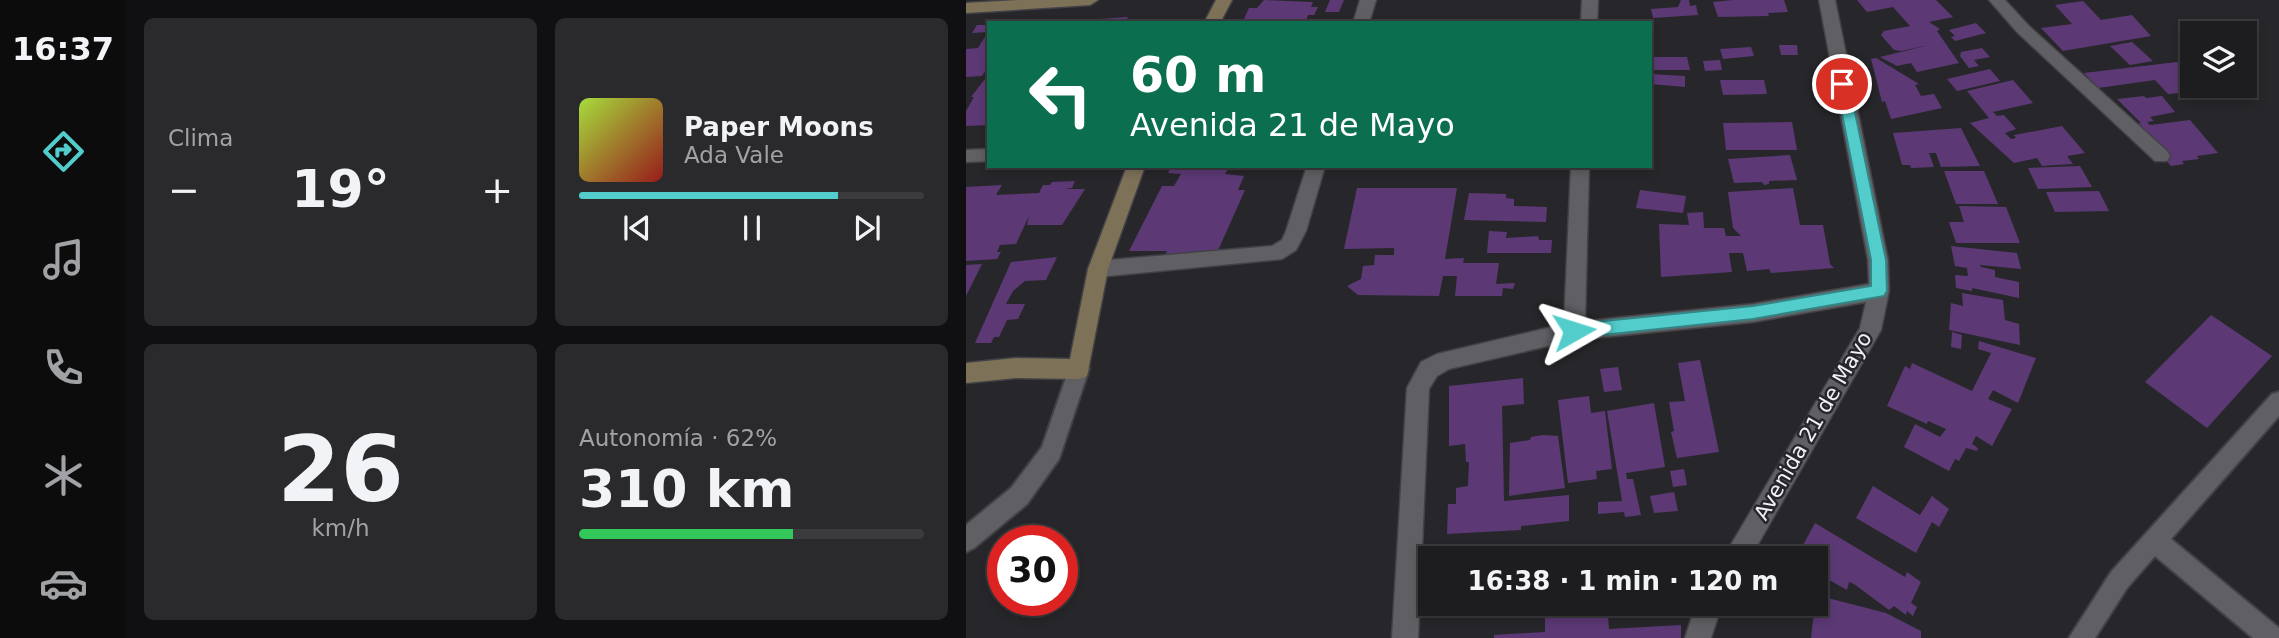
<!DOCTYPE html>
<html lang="es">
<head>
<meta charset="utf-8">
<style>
  :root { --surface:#1d1d20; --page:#2a2a2d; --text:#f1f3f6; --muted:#a0a2a5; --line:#3b3b3e; --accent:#52cdcc }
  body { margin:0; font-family:"DejaVu Sans",sans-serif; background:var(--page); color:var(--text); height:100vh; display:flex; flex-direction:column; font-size:26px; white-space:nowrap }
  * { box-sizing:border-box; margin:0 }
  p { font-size:23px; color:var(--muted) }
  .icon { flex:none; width:38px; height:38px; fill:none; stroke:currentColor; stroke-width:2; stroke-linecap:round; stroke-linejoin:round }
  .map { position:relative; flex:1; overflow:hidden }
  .drawer { display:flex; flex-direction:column; gap:18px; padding:18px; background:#101012; width:840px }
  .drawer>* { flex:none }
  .top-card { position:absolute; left:21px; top:21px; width:665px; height:147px; border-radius:0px; box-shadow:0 4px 10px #0003,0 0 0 2px var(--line); background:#0b6e4f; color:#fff; overflow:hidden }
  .controls { position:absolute; left:1214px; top:21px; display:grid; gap:14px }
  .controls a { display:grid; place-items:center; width:77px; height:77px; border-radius:0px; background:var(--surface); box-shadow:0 4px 10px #0003,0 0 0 2px var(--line); font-size:35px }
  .speed { position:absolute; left:21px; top:525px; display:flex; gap:14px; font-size:35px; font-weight:700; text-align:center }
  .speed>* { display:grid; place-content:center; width:91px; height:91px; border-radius:50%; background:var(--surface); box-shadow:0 4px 10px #0003,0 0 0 2px var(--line); line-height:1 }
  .speed .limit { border:10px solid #d22; background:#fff; color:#111 }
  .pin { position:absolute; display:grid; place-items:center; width:60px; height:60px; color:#fff; margin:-30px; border:4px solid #fff; border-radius:50%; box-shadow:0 2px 7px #0007 }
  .me { position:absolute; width:77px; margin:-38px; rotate:84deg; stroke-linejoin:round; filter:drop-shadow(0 0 5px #0008) }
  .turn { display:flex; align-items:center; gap:24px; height:147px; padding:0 28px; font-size:32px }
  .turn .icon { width:91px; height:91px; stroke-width:2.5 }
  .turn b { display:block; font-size:49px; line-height:60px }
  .big { font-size:52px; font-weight:600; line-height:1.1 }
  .drawer .tile { flex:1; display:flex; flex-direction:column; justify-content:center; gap:10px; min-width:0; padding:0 24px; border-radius:10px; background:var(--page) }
  .drawer .dial { align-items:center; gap:0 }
  .dial b { font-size:91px; line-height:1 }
  .song { display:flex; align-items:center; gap:21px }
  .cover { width:84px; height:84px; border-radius:10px; background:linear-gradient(135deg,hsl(80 70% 55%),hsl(0 70% 35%)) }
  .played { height:7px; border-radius:4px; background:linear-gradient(90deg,var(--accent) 75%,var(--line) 75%) }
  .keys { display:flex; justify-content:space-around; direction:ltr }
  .heat { display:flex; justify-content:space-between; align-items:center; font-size:38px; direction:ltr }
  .charge { height:10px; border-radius:5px; background:linear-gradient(90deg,#34c759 62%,var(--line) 0) }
  .drawer .tiles { flex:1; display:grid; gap:18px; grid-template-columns:repeat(2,1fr) }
  .trip { position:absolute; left:452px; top:546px; width:410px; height:70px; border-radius:0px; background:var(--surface); box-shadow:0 4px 10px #0003,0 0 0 2px var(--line); font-weight:600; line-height:70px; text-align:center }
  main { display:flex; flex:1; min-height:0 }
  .menu { display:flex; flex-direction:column; width:126px; justify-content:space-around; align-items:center; background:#0c0c0d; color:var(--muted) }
  .menu .icon { width:49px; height:49px }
  .menu .selected { color:var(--accent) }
  .menu b { font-size:32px; color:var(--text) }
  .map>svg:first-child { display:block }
</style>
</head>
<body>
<main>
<nav class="menu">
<b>16:37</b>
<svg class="icon selected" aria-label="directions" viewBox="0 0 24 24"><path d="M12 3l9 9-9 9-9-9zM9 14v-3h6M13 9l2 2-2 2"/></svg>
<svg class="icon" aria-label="music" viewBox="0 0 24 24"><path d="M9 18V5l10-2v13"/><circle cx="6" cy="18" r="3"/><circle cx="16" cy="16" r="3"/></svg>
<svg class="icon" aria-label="phone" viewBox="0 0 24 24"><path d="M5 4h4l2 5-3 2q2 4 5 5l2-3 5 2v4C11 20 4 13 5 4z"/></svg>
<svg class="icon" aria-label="climate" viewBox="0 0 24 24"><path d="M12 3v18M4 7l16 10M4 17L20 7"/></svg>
<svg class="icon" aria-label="car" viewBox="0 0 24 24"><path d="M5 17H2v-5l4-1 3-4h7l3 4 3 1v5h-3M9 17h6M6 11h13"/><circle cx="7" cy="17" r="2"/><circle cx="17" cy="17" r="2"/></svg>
</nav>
<section class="drawer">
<div class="tiles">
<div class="tile"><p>Clima</p>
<div class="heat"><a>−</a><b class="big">19°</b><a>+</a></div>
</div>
<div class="tile">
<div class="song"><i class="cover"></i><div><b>Paper Moons</b><p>Ada Vale</p></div></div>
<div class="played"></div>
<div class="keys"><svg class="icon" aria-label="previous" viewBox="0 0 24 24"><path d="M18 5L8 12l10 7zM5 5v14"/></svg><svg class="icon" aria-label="pause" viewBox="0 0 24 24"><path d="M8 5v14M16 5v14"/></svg><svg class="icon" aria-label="next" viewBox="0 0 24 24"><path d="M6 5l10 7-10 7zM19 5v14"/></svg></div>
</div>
<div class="tile dial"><b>26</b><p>km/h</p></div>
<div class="tile"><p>Autonomía · 62%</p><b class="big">310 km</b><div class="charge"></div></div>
</div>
</section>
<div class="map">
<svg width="1313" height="638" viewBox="0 0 1313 638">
  <rect width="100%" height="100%" fill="#27272b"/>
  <g fill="#5c3975">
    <path d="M298 0 347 2 345 7H352L348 15H342L339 23H276L283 8H291Z"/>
    <path d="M364 0H378L373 12H359Z"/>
    <path d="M715 0H723L724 6 730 5 732 15 687 18 685 9 712 7Z"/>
    <path d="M767 0H818L822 12 802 13 803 16 752 17 747 2Z"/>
    <path d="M891 0H970L987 17 963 22 974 29 971 31 993 63 951 72 945 63 931 66 914 57 963 45 935 51 928 50 915 35 918 31 944 26 927 7 901 12Z"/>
    <path d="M1117 1 1135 20 1166 15 1185 36 1097 51 1075 28 1106 24 1089 5Z"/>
    <path d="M162 17 159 23H131L133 19Z"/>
    <path d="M1010 23 1020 33 989 41 985 37 989 36 983 30Z"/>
    <path d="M11 25H23V65L16 76 0 77V49L12 48 22 32 6 33Z"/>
    <path d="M1166 42 1187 61 1164 65 1144 46Z"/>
    <path d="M813 45H831L832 55H815Z"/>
    <path d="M785 47 788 56 757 59 754 49Z"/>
    <path d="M1016 48 1024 57 1008 60 1013 66 1003 68 994 56 995 52Z"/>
    <path d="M686 57H721L724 70H687Z"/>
    <path d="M910 58 953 84 949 85 955 96 968 94 976 108 925 119 919 101 916 102 905 59Z"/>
    <path d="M754 60 756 70 739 71 737 61Z"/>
    <path d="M1211 62 1227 81V86H1222L1226 92 1202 94 1189 80 1132 88 1118 73Z"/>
    <path d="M1024 69 1034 81 991 91 981 79Z"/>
    <path d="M684 74 719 76V87L684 84Z"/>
    <path d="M19 79H23V125L0 126V111L8 97H5Z"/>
    <path d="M754 80H798L801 94 757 95Z"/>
    <path d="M1047 80 1067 103 1027 112 1031 116 1038 115 1050 129 1039 133 1045 139 1050 138 1048 135 1096 126 1119 153 1101 156 1107 164 1076 166 1071 158 1048 163 1004 123 1023 118 1001 91Z"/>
    <path d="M1178 96 1180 98 1196 96 1209 112 1184 117 1188 121 1181 122 1184 125 1224 120 1252 153 1231 156 1233 159 1216 161 1218 164 1205 166 1168 124 1175 123 1151 99Z"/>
    <path d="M826 122 831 150H760L757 123Z"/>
    <path d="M995 128 1014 166 975 167 970 153H963L968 167 945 168 944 165H936L927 133Z"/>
    <path d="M824 155 831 180 803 181V184L798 185 796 182 768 183 762 159Z"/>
    <path d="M205 166H264L259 174 278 176 272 190H279L250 255 199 256 201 251H163L196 186H208L215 174 202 173Z"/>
    <path d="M1114 166 1126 187 1072 189 1062 168Z"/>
    <path d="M978 171H1018L1032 204H990Z"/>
    <path d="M109 181 106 188 99 189H119L96 225H61L63 216 50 244 34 245 31 252H35L31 259 0 261V187L36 185 30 195 73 193 77 185H84L86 182Z"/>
    <path d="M391 188H491L479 259 498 258 497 263H533L530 284 549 283 547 289 537 288 536 296H489L491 276H477L473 296 392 295 381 286 395 279 397 266 408 265 409 255H428V248L378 249Z"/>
    <path d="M827 188 834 225H857L864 264 868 268 805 273 803 269 781 271 777 253H763L766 272 695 277 693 224 723 225 721 213 737 212 738 228H758L760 236H775L767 228 762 192Z"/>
    <path d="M674 190 720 196 717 213 670 208Z"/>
    <path d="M1133 191 1143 211 1089 212 1080 192Z"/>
    <path d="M503 193 540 194V198L548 199V206L581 207 580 222 498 220Z"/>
    <path d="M993 206 1040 207 1054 243H990L983 222H998Z"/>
    <path d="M523 231 541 232 540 238 572 236 573 240H586L585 253H521Z"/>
    <path d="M985 246 1051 253 1055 269 1014 265 1015 267 1029 270V277L1053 282V298L1006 288V291L990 288 989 275 1002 276 1001 268 989 266Z"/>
    <path d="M91 257 80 280 59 281 47 291 40 304H59L52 319 41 320 33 337H28L25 343H9L45 262Z"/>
    <path d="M16 264 0 296V265Z"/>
    <path d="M996 293 1037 300 1039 320 1053 324 1054 345 983 330 985 303 997 306Z"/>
    <path d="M1245 315 1306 356 1241 428 1179 382Z"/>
    <path d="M986 332 996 335 995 349 985 347Z"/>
    <path d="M1013 341 1070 358 1052 403 1027 390 1022 399 1046 409 1026 446 1010 436 1006 444 1012 448 1011 451 1000 448 993 461 989 459 983 471 938 447 949 424 974 437 980 429 962 421 961 424 921 406 939 366 944 369 946 363 1006 391 1025 353 1012 349Z"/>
    <path d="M734 360 753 452 711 458 705 432 708 431 703 402 719 401 712 363Z"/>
    <path d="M652 367 656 390 638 392 634 369Z"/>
    <path d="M557 378 558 404 536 406 538 501 603 495V521L555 526V530L481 534 482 504H490V488L502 486 503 462H500L499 444 483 446V386Z"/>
    <path d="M623 396 625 413 639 411 646 469 630 471 631 479 602 483 592 400Z"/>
    <path d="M688 403 699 467 660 473 661 479H667L675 515 659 517 658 512 632 514V502L656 501 641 411Z"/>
    <path d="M577 435 592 436 599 488 543 496 544 443 564 440 565 437Z"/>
    <path d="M718 469 721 485 707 487 704 471Z"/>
    <path d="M907 486 954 515 966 496 983 509 973 527 966 522 950 553 890 518Z"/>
    <path d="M708 492 712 511 688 513 684 496Z"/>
    <path d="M849 523 939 577 941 572 955 582 945 603 951 607 947 616 941 611 940 615 928 606 923 610 888 584 883 582 881 590 849 572V558H830Z"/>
    <path d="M850 595 920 613 955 631V638H845Z"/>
    <path d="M579 604H641L643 629 715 625V638H528V635L579 632Z"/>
  </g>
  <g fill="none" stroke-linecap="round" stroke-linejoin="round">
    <g stroke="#424246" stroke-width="4">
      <g id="lane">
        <path d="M113 360 120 363 123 369 93 459 61 504 8 548 0 552V525L45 488 76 447 103 369 106 363Z"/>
        <path d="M1313 392V416L1205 539 1313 628V638H1287L1189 556 1161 588 1129 638H1103L1145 572 1306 394Z"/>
      </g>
    </g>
    <g stroke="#424246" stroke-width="3">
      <g id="street">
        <path d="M394 0H410L403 23H387Z"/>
        <path d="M616 0H632L631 23H615Z"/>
        <path d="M853 0H869L922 260 923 291 915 330 784 558H757L894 328 900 302 787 322 608 340 483 369 471 376 463 389 452 638H426L441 388 455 362 471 354 598 324 605 166H623L619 321 787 304 903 284 902 260Z"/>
        <path d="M1023 0H1039L1063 26 1201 151 1204 156 1201 161H1189L1051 32Z"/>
        <path d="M23 149V161L0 162V150Z"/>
        <path d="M341 166H359L340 231 330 250 316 259 132 277 125 275 122 269 125 263 132 261 306 246 316 240 320 231Z"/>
        <path d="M730 604H756L745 638H719Z"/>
      </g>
    </g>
    <g stroke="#424246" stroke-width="3">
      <g id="secondary">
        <path d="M53 0H132L124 5 0 13V3Z"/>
        <path d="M250 0H266L254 23H238Z"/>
        <path d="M161 166H179L142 269 121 376 113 379 50 378 0 383V363L50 358 104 359 122 269Z"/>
      </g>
    </g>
    <use href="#lane" fill="#5f5f64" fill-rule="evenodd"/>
    <use href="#street" fill="#5f5f64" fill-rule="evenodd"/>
    <use href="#secondary" fill="#7d7158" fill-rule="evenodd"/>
  </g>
  <path fill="#52cdcc" stroke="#358585" stroke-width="2" d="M876 79 883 84 920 260 921 291 918 296 787 319 608 338 602 336 600 331 602 326 608 324 787 306 905 286V260L870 84Z"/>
  <g text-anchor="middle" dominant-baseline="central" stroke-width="5" stroke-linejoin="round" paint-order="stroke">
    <g font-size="21" fill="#f2f1f5" stroke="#27272b">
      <text transform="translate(847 426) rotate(-60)">Avenida 21 de Mayo</text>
    </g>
  </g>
</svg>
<div class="controls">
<a><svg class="icon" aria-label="layers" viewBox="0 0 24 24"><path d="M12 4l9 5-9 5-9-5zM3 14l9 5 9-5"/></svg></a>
</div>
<div class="speed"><div class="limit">30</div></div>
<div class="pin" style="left:876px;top:84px;background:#d93025"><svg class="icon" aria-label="arrive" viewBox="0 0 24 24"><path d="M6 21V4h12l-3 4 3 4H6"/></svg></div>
<svg class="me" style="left:608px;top:331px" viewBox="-20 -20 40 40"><path d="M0-17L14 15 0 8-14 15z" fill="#52cdcc" stroke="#fff" stroke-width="4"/></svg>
<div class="trip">16:38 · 1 min · 120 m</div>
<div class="top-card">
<div class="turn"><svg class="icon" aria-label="left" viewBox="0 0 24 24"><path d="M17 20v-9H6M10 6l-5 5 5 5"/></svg><div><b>60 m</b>Avenida 21 de Mayo</div></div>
</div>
</div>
</main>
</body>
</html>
